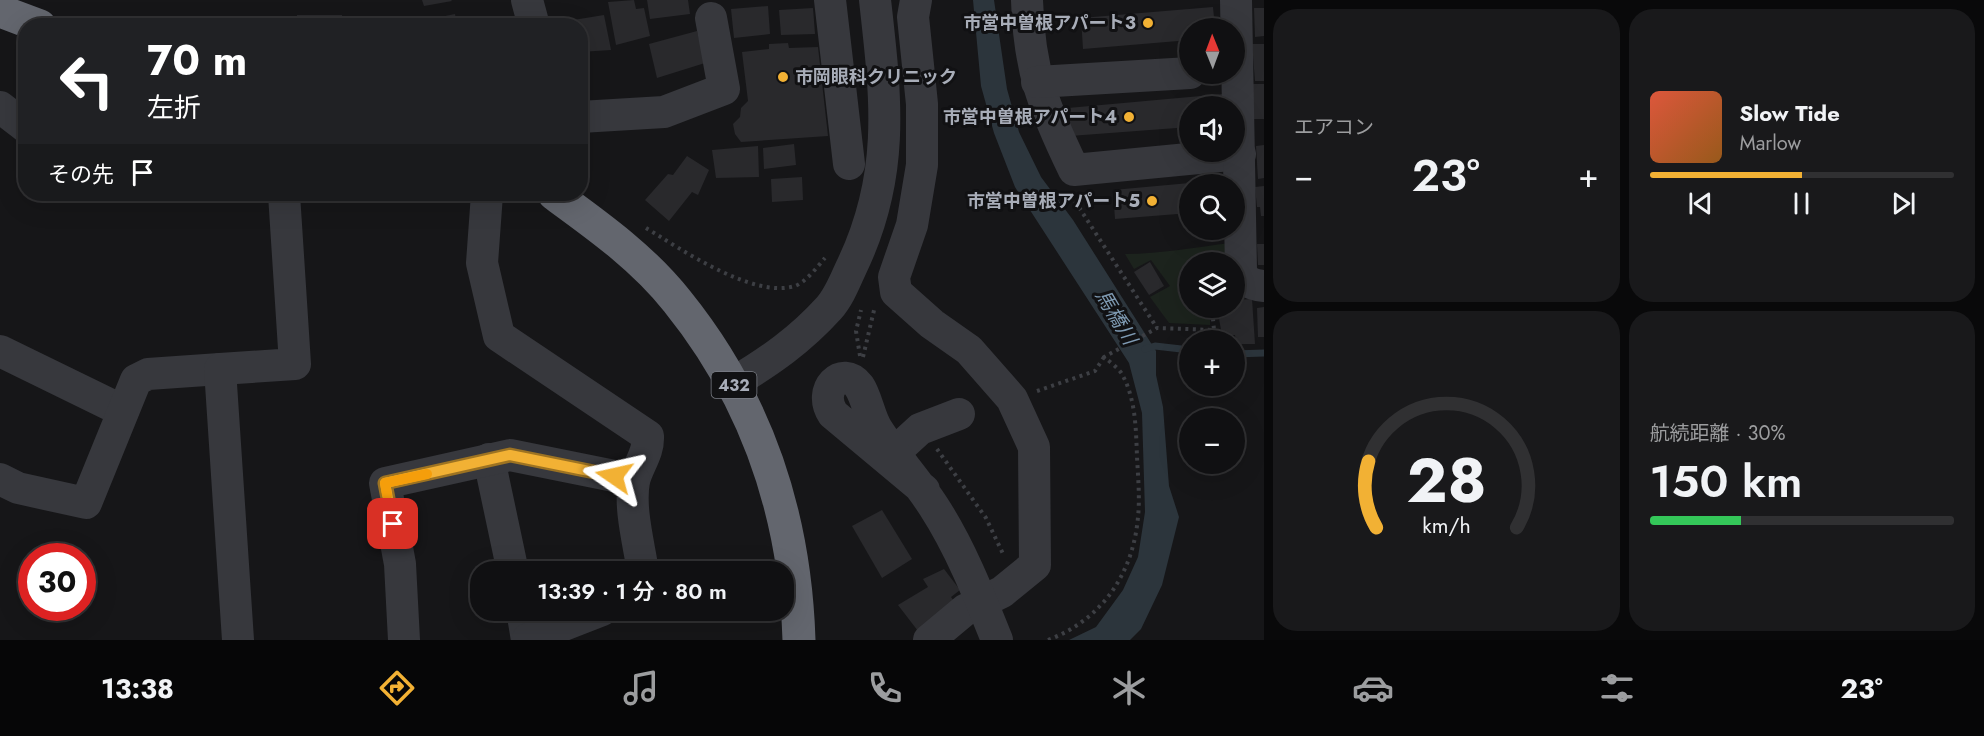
<!DOCTYPE html>
<html lang="ja">
<head>
<meta charset="utf-8">
<style>
  :root { --surface:#101012; --page:#19191b; --text:#f1f3f6; --muted:#9c9d9f; --line:#303032; --accent:#f2b134 }
  body { margin:0; font-family:Jost,"Noto Sans JP",sans-serif; background:var(--page); color:var(--text); height:100vh; display:flex; flex-direction:column; font-size:22px; white-space:nowrap }
  * { box-sizing:border-box; margin:0 }
  p { font-size:20px; color:var(--muted) }
  .icon { flex:none; width:33px; height:33px; fill:none; stroke:currentColor; stroke-width:2; stroke-linecap:round; stroke-linejoin:round }
  .map { position:relative; flex:1; overflow:hidden }
  .panel { display:flex; flex-direction:column; gap:9px; padding:9px; background:#09090a; width:720px }
  .panel>* { flex:none }
  .guide { position:absolute; left:18px; top:18px; width:570px; height:183px; border-radius:24px; box-shadow:0 6px 24px #0002,0 0 0 2px var(--line); background:#202124; color:#fff; overflow:hidden }
  .needle { width:39px; rotate:359deg }
  .controls { position:absolute; left:1179px; top:18px; display:grid; gap:12px }
  .controls a { display:grid; place-items:center; width:66px; height:66px; border-radius:50%; background:var(--surface); box-shadow:0 6px 24px #0002,0 0 0 2px var(--line); font-size:30px }
  .speed { position:absolute; left:18px; top:543px; display:flex; gap:12px; font-size:30px; font-weight:700; text-align:center }
  .speed>* { display:grid; place-content:center; width:78px; height:78px; border-radius:50%; background:var(--surface); box-shadow:0 6px 24px #0002,0 0 0 2px var(--line); line-height:1 }
  .speed .limit { border:9px solid #d22; background:#fff; color:#111 }
  .pin { position:absolute; display:grid; place-items:center; width:51px; height:51px; color:#fff; margin:-26px; border-radius:12px; box-shadow:0 3px 9px #0006 }
  .me { position:absolute; width:66px; margin:-33px; rotate:281deg; stroke-linejoin:round; filter:drop-shadow(0 0 4px #0008) }
  .turn { display:flex; align-items:center; gap:21px; height:126px; padding:0 30px; font-size:27px }
  .turn .icon { width:78px; height:78px; stroke-width:2.5 }
  .turn b { display:block; font-size:42px; line-height:51px }
  .then { display:flex; align-items:center; height:57px; padding:0 30px; background:#0003; gap:12px; font-size:22px }
  .big { font-size:45px; font-weight:600; line-height:1.1 }
  .panel .tile { flex:1; display:flex; flex-direction:column; justify-content:center; gap:9px; min-width:0; padding:0 21px; border-radius:24px; background:var(--page) }
  .panel .dial { align-items:center; gap:0 }
  .dial svg { height:156px; overflow:visible; fill:none; stroke:var(--line); stroke-width:7; stroke-linecap:round; text-anchor:middle }
  .dial text { fill:var(--text); stroke:none }
  .song { display:flex; align-items:center; gap:18px }
  .cover { width:72px; height:72px; border-radius:9px; background:linear-gradient(135deg,hsl(10 70% 55%),hsl(30 70% 35%)) }
  .played { height:6px; border-radius:3px; background:linear-gradient(90deg,var(--accent) 50%,var(--line) 50%) }
  .keys { display:flex; justify-content:space-around; direction:ltr }
  .heat { display:flex; justify-content:space-between; align-items:center; font-size:33px; direction:ltr }
  .charge { height:9px; border-radius:4px; background:linear-gradient(90deg,#34c759 30%,var(--line) 0) }
  .panel .tiles { flex:1; display:grid; gap:9px; grid-template-columns:repeat(2,1fr) }
  .trip { position:absolute; left:470px; top:561px; width:324px; height:60px; border-radius:24px; background:var(--surface); box-shadow:0 6px 24px #0002,0 0 0 2px var(--line); font-weight:600; line-height:60px; text-align:center }
  .tab-bar { display:flex; height:96px; justify-content:space-around; align-items:center; background:#060607; color:var(--muted) }
  .tab-bar .icon { width:42px; height:42px }
  .tab-bar .current { color:var(--accent) }
  .tab-bar b { font-size:27px; color:var(--text) }
  main { display:flex; flex:1; min-height:0 }
  .map>svg:first-child { display:block }
</style>
</head>
<body>
<main>
<div class="map">
<svg width="1264" height="640" viewBox="0 0 1264 640">
  <rect width="100%" height="100%" fill="#161618"/>
  <path fill="#1c231d" d="M1231 243 1232 262H1190V308H1210V325L1169 323 1150 297 1170 286 1151 260 1134 269 1125 254C1161 254 1196 247 1231 243Z"/>
  <path fill="#2c353c" d="M973 0H994L1007 89 1019 132 1041 177 1073 220 1156 351V375L1163 407 1169 486 1179 517 1162 585 1141 629 1130 640H1069L1096 627 1123 590 1138 557 1145 512 1142 413 1129 363 1015 187 994 133 981 86Z"/>
  <g fill="none" stroke-linecap="round" stroke-linejoin="round">
    <g stroke="#2c353c" stroke-width="7">
      <path d="M1145 349 1155 346 1190 350"/>
      <path d="M1234 354 1264 353"/>
    </g>
  </g>
  <g fill="#29292c">
    <path d="M422 0H451L452 1 424 6Z"/>
    <path d="M634 0 636 9 644 8 650 36 616 45 608 2Z"/>
    <path d="M647 0H688L690 14 650 19Z"/>
    <path d="M768 6 770 34 734 38 731 9Z"/>
    <path d="M1213 7 1215 28H1190V40L1083 49 1081 18Z"/>
    <path d="M813 8 815 34 781 35 779 10Z"/>
    <path d="M1254 8H1264V36L1255 37Z"/>
    <path d="M455 14 457 26H417L416 22Z"/>
    <rect x="297" y="15" width="45" height="11"/>
    <path d="M604 15 611 50 580 52V26H561V22Z"/>
    <path d="M399 20 400 26H373V24Z"/>
    <path d="M697 31 705 63 657 78 649 44Z"/>
    <path d="M788 43 789 48 818 47 828 136 741 142 735 134 733 124 740 117 741 108 748 101 742 52 769 49V44Z"/>
    <path d="M1252 44H1264V81H1255Z"/>
    <rect x="1252" y="84" width="12" height="35"/>
    <path d="M1223 94 1224 106H1190V127L1070 136 1068 108Z"/>
    <path d="M794 144 796 165 764 169 763 148Z"/>
    <path d="M1264 145V178L1258 179 1256 146Z"/>
    <path d="M758 146 759 177 716 178 712 150Z"/>
    <path d="M687 156 709 170 698 195 692 192 669 221 645 200 668 174 673 175Z"/>
    <path d="M802 177 803 200 772 202 771 179Z"/>
    <path d="M1190 183V213L1115 219 1113 190Z"/>
    <path d="M1264 186V216H1261L1260 207H1257L1255 187Z"/>
    <path d="M1257 244H1264V265H1258Z"/>
    <path d="M1150 262 1164 286 1149 295 1134 272Z"/>
    <path d="M1252 299 1255 344H1236L1235 335H1222L1217 308H1234V300Z"/>
    <path d="M1264 307V337H1258L1257 308Z"/>
    <path d="M882 510 912 559 882 578 852 526Z"/>
    <path d="M944 569 960 590 951 597 956 604 918 631 898 605 928 587 923 579Z"/>
  </g>
  <g fill="none" stroke-linecap="round" stroke-linejoin="round">
    <g stroke="#3d3f44" stroke-width="4" stroke-dasharray="3 4.5" stroke-linecap="butt">
      <path d="M1071 195 1157 328"/>
      <path d="M646 228C681 249 753 299 795 286 806 282 817 267 825 258"/>
      <path d="M860 356 856 331 861 310"/>
      <path d="M863 357 875 306"/>
      <path d="M1037 391 1095 371 1104 357"/>
      <path d="M937 449 986 518 1004 556"/>
      <path d="M1048 640C1101 620 1133 575 1138 517 1140 498 1138 477 1137 457 1136 431 1136 401 1123 376 1120 369 1110 362 1104 357L1157 328 1214 330 1212 308"/>
    </g>
    <g stroke="#37383d" stroke-width="32">
      <path d="M527 0 534 26"/>
      <path d="M830 0 849 164"/>
      <path d="M916 0 913 17 922 104V165L912 225 894 277 896 292 932 324 969 350 1012 399 1034 447 1035 565 1002 592 965 610 929 640"/>
      <path d="M1027 0C1029 71 1044 108 1074 170L1240 154"/>
      <path d="M1236 0 1241 270C1244 282 1252 285 1264 286"/>
      <path d="M1037 82 1190 73"/>
      <path d="M0 107 26 127"/>
      <path d="M580 117 664 112 724 89 711 18"/>
      <path d="M487 194 482 263 499 336 648 436C649 453 638 465 634 481 629 509 639 544 643 572"/>
      <path d="M0 351 123 411"/>
      <path d="M733 383C770 361 800 340 829 308 839 297 845 281 851 268 896 175 886 98 875 0"/>
      <path d="M895 452 920 429 959 414"/>
      <path d="M489 459 513 572"/>
      <path d="M0 479 18 488 86 503 136 380 148 374 220 369"/>
      <path d="M924 490 833 414C817 390 842 364 859 386 867 398 869 416 877 429 894 456 917 480 934 507 960 547 979 595 997 640"/>
      <path d="M522 610 527 640"/>
      <path d="M528 639 602 610"/>
      <path d="M238 640 220 369 295 364 284 194"/>
      <path d="M404 640 400 564 385 483 510 455 634 480"/>
    </g>
    <g stroke="#63666e" stroke-width="33">
      <path d="M0 11 40 26"/>
      <path d="M554 194C598 226 643 258 677 301 757 400 795 513 799 640"/>
    </g>
  </g>
  <g fill="none" stroke-linecap="round" stroke-linejoin="round">
    <g stroke="#9d7322" stroke-width="15">
      <path id="route" d="M393 524 385 483 510 455 614 476"/>
    </g>
    <use href="#route" stroke="#f2b134" stroke-width="10"/>
    <path stroke="#f59e0b" stroke-width="10" d="M387 495 385 483 427 474"/>
  </g>
  <g fill="#f2b134" stroke="#111113" stroke-width="2">
    <circle cx="1148" cy="23" r="6"/>
    <circle cx="783" cy="77" r="6"/>
    <circle cx="1129" cy="117" r="6"/>
    <circle cx="1152" cy="201" r="6"/>
  </g>
  <g text-anchor="middle" dominant-baseline="central" stroke-width="6" stroke-linejoin="round" paint-order="stroke">
    <rect fill="#111113" stroke="#7b7e86" stroke-width="1.5" x="711.5" y="372" width="45" height="26" rx="4.5"/>
    <g font-size="16" font-weight="bold" fill="#a8adb8">
      <text x="734" y="385">432</text>
    </g>
    <g font-size="18" font-weight="bold" fill="#a8adb8" stroke="#111113" text-anchor="end">
      <text x="1136" y="23">市営中曽根アパート3</text>
      <text x="795" y="77" text-anchor="start">市岡眼科クリニック</text>
      <text x="1117" y="117">市営中曽根アパート4</text>
      <text x="1140" y="201">市営中曽根アパート5</text>
    </g>
    <g font-size="20" font-style="italic" fill="#7f9bb3" stroke="#111113">
      <text transform="translate(1116 317) rotate(59)">馬橋川</text>
    </g>
  </g>
</svg>
<div class="controls">
<a><svg class="needle" viewBox="-14 -14 28 28"><path d="M0-13l5 13h-10z" fill="#e53935"/><path d="M0 13l5-13h-10z" fill="#9c9d9f"/></svg></a>
<a><svg class="icon" aria-label="sound" viewBox="0 0 24 24"><path d="M4 9h4l5-4v14l-5-4H4zM17 9q2 3 0 6"/></svg></a>
<a><svg class="icon" aria-label="search" viewBox="0 0 24 24"><circle cx="10" cy="10" r="6"/><path d="M15 15l6 6"/></svg></a>
<a><svg class="icon" aria-label="layers" viewBox="0 0 24 24"><path d="M12 4l9 5-9 5-9-5zM3 14l9 5 9-5"/></svg></a>
<a>+</a>
<a>−</a>
</div>
<div class="speed"><div class="limit">30</div></div>
<div class="pin" style="left:393px;top:524px;background:#d93025"><svg class="icon" aria-label="arrive" viewBox="0 0 24 24"><path d="M6 21V4h12l-3 4 3 4H6"/></svg></div>
<svg class="me" style="left:614px;top:476px" viewBox="-20 -20 40 40"><path d="M0-17L14 15 0 8-14 15z" fill="#f2b134" stroke="#fff" stroke-width="4"/></svg>
<div class="trip">13:39 · 1 分 · 80 m</div>
<div class="guide">
<div class="turn"><svg class="icon" aria-label="left" viewBox="0 0 24 24"><path d="M17 20v-9H6M10 6l-5 5 5 5"/></svg><div><b>70 m</b>左折</div></div>
<div class="then">その先<svg class="icon" aria-label="arrive" viewBox="0 0 24 24"><path d="M6 21V4h12l-3 4 3 4H6"/></svg></div>
</div>
</div>
<section class="panel">
<div class="tiles">
<div class="tile"><p>エアコン</p>
<div class="heat"><a>−</a><b class="big">23°</b><a>+</a></div>
</div>
<div class="tile">
<div class="song"><i class="cover"></i><div><b>Slow Tide</b><p>Marlow</p></div></div>
<div class="played"></div>
<div class="keys"><svg class="icon" aria-label="previous" viewBox="0 0 24 24"><path d="M18 5L8 12l10 7zM5 5v14"/></svg><svg class="icon" aria-label="pause" viewBox="0 0 24 24"><path d="M8 5v14M16 5v14"/></svg><svg class="icon" aria-label="next" viewBox="0 0 24 24"><path d="M6 5l10 7-10 7zM19 5v14"/></svg></div>
</div>
<div class="tile dial"><svg viewBox="0 0 100 80">
<path d="M14 69A42 42 0 1 1 86 69"/>
<path d="M14 69A42 42 0 0 1 10 35" stroke="#f2b134"/>
<text x="50" y="56" font-size="32" font-weight="700">28</text>
<text x="50" y="72" font-size="11">km/h</text>
</svg></div>
<div class="tile"><p>航続距離 · 30%</p><b class="big">150 km</b><div class="charge"></div></div>
</div>
</section>
</main>
<nav class="tab-bar">
<b>13:38</b>
<svg class="icon current" aria-label="directions" viewBox="0 0 24 24"><path d="M12 3l9 9-9 9-9-9zM9 14v-3h6M13 9l2 2-2 2"/></svg>
<svg class="icon" aria-label="music" viewBox="0 0 24 24"><path d="M9 18V5l10-2v13"/><circle cx="6" cy="18" r="3"/><circle cx="16" cy="16" r="3"/></svg>
<svg class="icon" aria-label="phone" viewBox="0 0 24 24"><path d="M5 4h4l2 5-3 2q2 4 5 5l2-3 5 2v4C11 20 4 13 5 4z"/></svg>
<svg class="icon" aria-label="climate" viewBox="0 0 24 24"><path d="M12 3v18M4 7l16 10M4 17L20 7"/></svg>
<svg class="icon" aria-label="car" viewBox="0 0 24 24"><path d="M5 17H2v-5l4-1 3-4h7l3 4 3 1v5h-3M9 17h6M6 11h13"/><circle cx="7" cy="17" r="2"/><circle cx="17" cy="17" r="2"/></svg>
<svg class="icon" aria-label="filters" viewBox="0 0 24 24"><path d="M4 7h16M4 17h16"/><circle cx="9" cy="7" r="2"/><circle cx="15" cy="17" r="2"/></svg>
<b>23°</b>
</nav>
</body>
</html>
